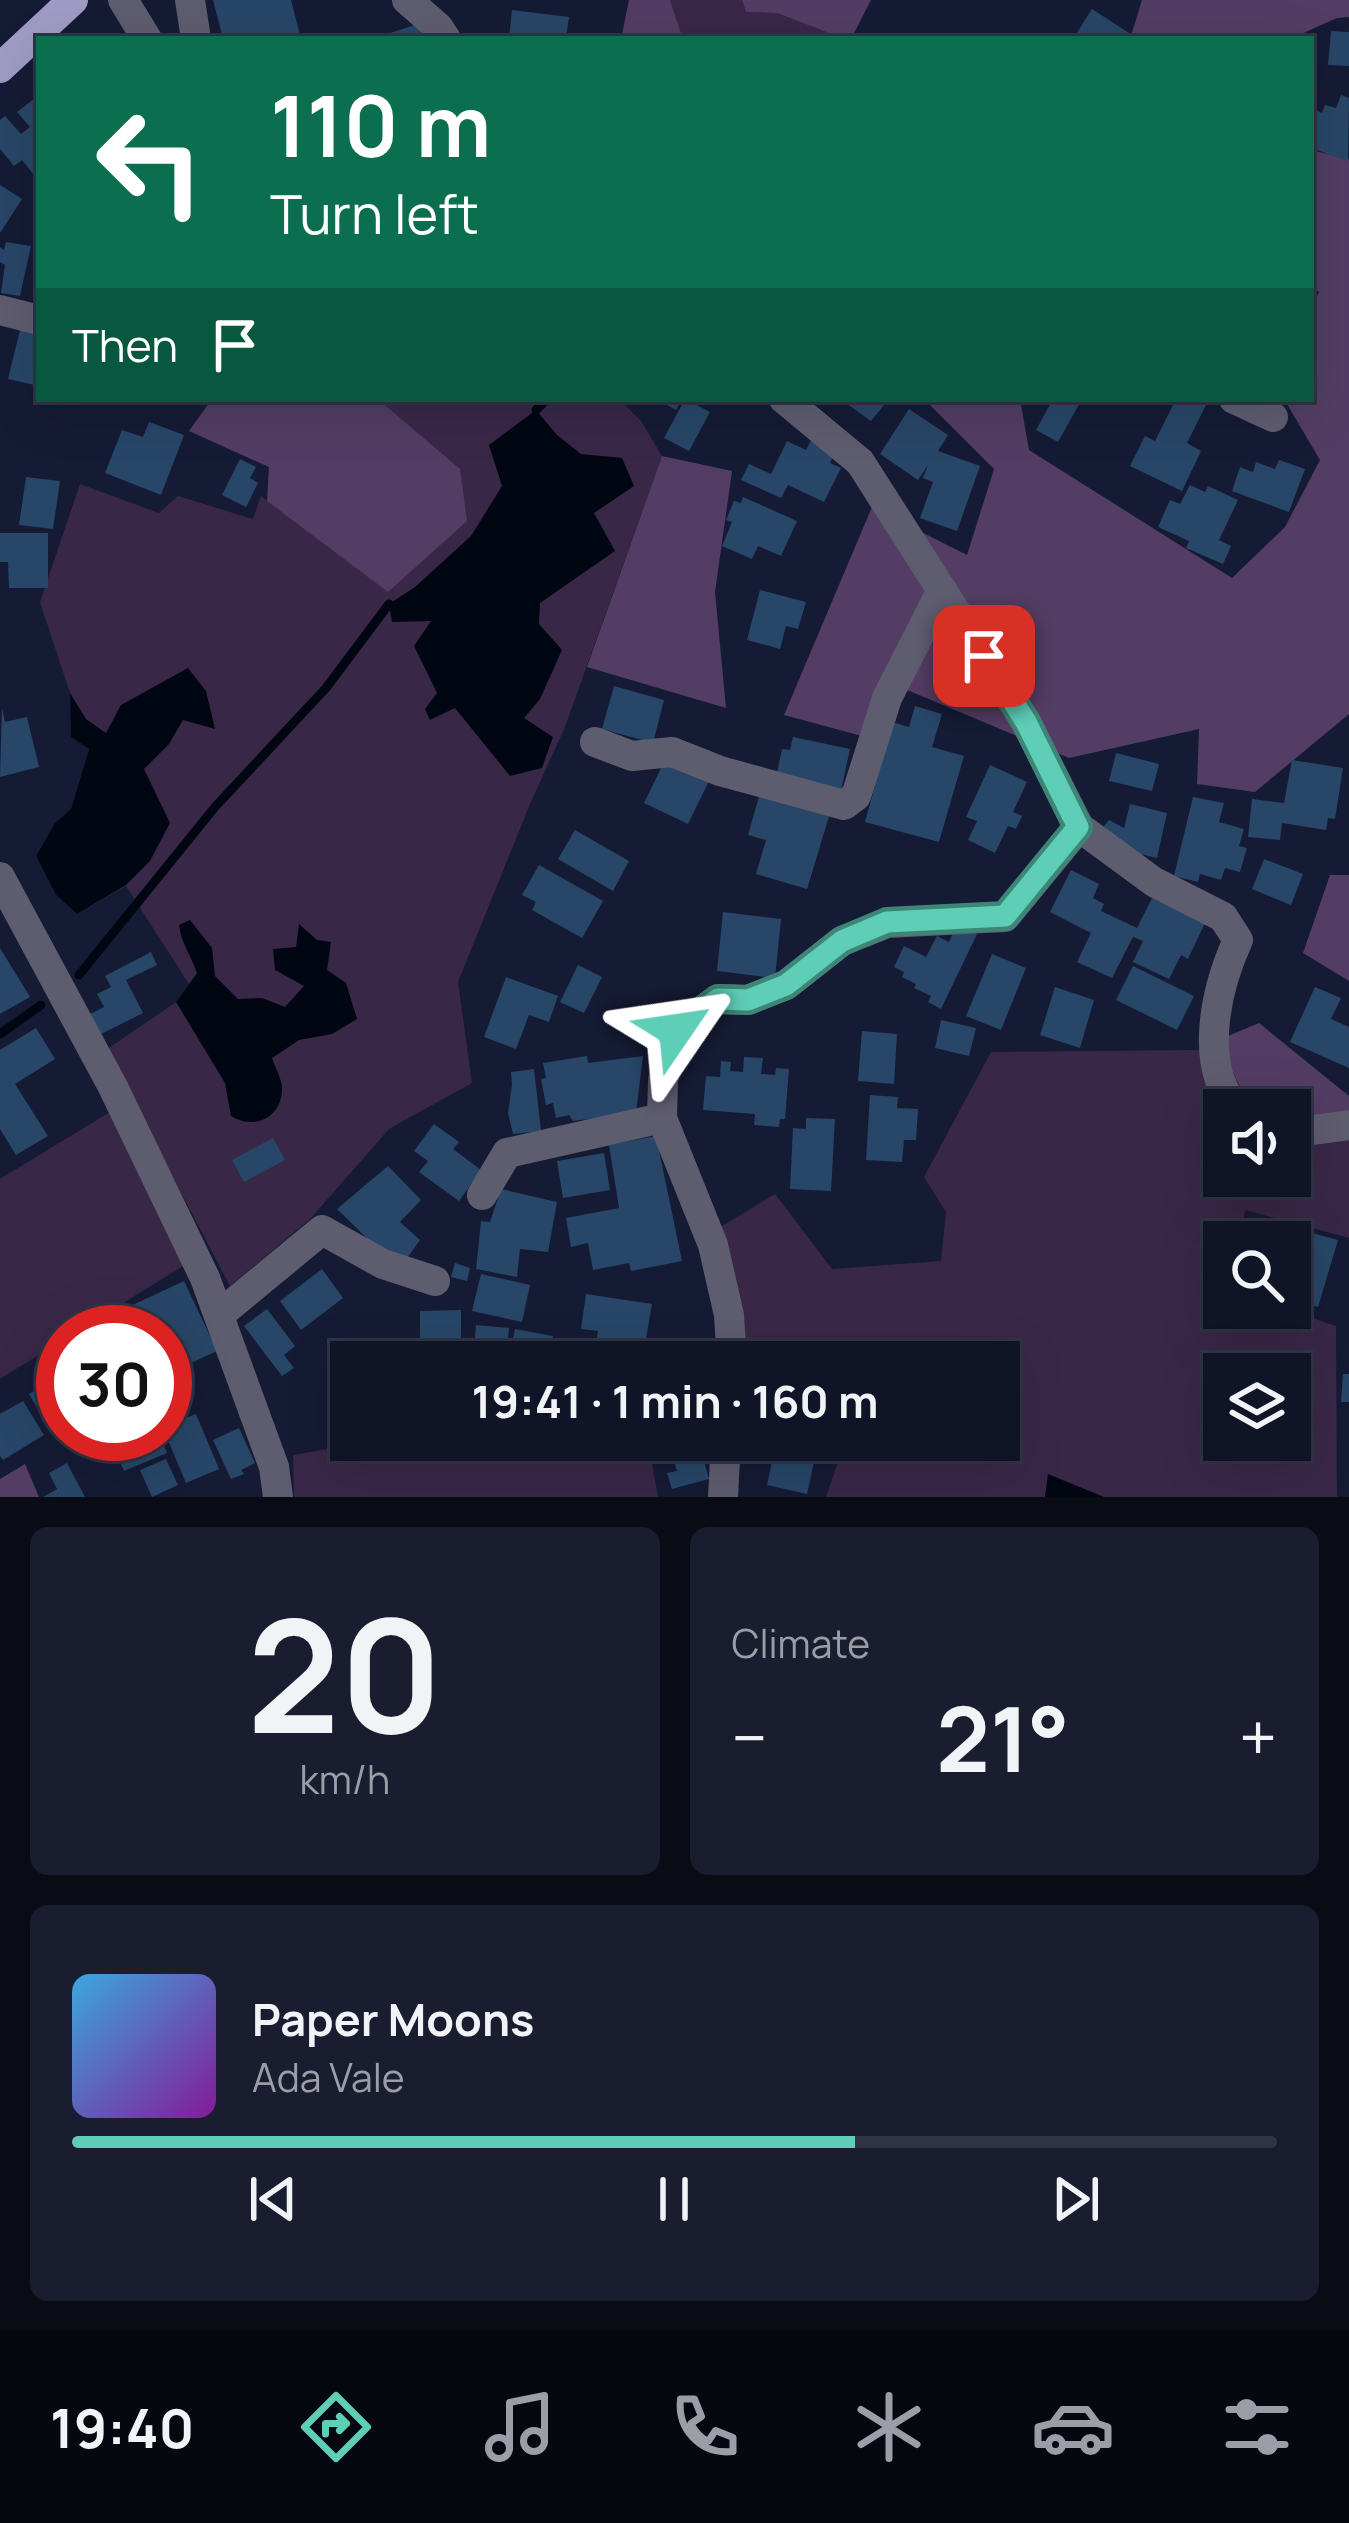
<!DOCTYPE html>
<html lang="en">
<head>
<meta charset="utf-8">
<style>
  :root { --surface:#101427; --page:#191d2f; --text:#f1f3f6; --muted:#9c9ea7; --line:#303344; --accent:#5eceb7 }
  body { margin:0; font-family:Manrope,sans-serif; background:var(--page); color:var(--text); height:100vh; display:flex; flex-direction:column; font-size:45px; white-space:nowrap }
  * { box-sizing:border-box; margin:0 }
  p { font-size:39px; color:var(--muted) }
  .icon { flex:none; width:66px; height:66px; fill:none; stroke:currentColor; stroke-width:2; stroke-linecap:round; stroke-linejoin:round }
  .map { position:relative; height:1497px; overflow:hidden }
  .details { display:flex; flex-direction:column; gap:30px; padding:30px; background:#090b15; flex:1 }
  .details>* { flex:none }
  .guide { position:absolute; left:36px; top:36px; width:1278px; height:366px; border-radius:0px; box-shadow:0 12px 48px #0002,0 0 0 3px var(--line); background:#0b6e4f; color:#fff; overflow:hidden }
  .buttons { position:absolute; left:1203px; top:1089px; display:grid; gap:24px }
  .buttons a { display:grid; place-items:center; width:108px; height:108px; border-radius:0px; background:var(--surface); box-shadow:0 12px 48px #0002,0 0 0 3px var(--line); font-size:60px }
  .speed { position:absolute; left:36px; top:1305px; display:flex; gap:24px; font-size:60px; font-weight:700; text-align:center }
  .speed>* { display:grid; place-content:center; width:156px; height:156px; border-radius:50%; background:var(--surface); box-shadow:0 12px 48px #0002,0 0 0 3px var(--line); line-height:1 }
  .speed .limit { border:18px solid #d22; background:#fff; color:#111 }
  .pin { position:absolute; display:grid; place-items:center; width:102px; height:102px; color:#fff; margin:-51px; border-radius:24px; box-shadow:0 6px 18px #0006 }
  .me { position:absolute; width:132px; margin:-66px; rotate:58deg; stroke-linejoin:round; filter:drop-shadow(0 0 9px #0008) }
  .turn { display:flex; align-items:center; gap:42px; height:252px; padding:0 36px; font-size:54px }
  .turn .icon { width:156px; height:156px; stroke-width:2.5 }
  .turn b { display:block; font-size:84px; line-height:102px }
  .then { display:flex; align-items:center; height:114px; padding:0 36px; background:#0003; gap:24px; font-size:45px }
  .big { font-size:90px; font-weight:700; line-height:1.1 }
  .details .card { flex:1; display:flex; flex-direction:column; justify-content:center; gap:18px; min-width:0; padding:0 42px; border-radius:18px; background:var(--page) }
  .details .dial { align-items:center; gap:0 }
  .dial b { font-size:156px; line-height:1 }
  .song { display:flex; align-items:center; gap:36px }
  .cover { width:144px; height:144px; border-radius:18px; background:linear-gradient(135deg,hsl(200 70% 55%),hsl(290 70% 35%)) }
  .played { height:12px; border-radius:6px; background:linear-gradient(90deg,var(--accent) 65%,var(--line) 65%) }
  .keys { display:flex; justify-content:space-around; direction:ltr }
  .heat { display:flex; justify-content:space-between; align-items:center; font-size:66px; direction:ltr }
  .details .tiles { flex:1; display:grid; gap:30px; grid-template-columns:1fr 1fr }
  .card:last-child { grid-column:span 2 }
  .trip { position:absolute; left:330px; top:1341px; width:690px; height:120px; border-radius:0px; background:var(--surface); box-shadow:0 12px 48px #0002,0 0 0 3px var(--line); font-weight:700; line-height:120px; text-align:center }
  .dock { display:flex; height:192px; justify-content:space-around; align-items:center; background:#060810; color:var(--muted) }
  .dock .icon { width:84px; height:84px }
  .dock .selected { color:var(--accent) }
  .dock b { font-size:54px; color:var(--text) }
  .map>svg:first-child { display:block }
</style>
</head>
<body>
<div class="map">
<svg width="1349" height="1497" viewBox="0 0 1349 1497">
  <rect width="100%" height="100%" fill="#151b34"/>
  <g fill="#392747" fill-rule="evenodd">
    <path d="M670 0H742L746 12 777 13 844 39H683Z"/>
    <path d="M378 399H619L641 421 662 456 565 727 530 804 458 982 472 1083 389 1129 310 1219 230 1286 106 1050 176 1002 189 984 126 886 77 914 56 895 36 856 55 823 71 809 89 749 71 737 70 693 40 602 80 484 159 513 178 496 253 519 261 496 388 591 459 469Z"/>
    <path d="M1223 1038 1251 1102 1262 1110H1224V1176H1290V1118L1349 1117V1238L1245 1210 1239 1242H1224V1308H1282L1336 1326 1337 1497H826L837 1465 857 1440H999V1362H728L718 1326 722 1226 775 1194 832 1269 941 1261 946 1212 924 1177 991 1052 1197 1050ZM1224 1374H1290V1440H1224Z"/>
    <path d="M110 1112 188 1263 76 1332H63V1340L0 1379V1179Z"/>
    <path d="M379 1440H648L658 1497H294L293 1455Z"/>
  </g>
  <g fill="#533d64">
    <path d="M629 0H670L683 39H621Z"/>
    <path d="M742 0H871L851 39H844L777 13 746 12Z"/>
    <path d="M1142 0H1349V17L1337 18 1290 39H1130Z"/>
    <path d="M1311 150 1349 159V714L1255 792 1197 784 1199 729 1069 758 881 679 862 736 784 715 872 507 967 555 994 469 924 399H1020L1029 450 1232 578 1285 527 1320 460 1284 399H1311V308L1319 292 1311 288Z"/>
    <path d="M212 399H378L460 469 467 521 388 592 267 501 269 467 189 431Z"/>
    <path d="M662 456 732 471 715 592 726 708 587 667Z"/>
    <path d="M1330 875H1349V981L1303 953Z"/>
    <path d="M1259 1023 1349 1096V1117L1290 1118V1110C1281 1110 1268 1112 1260 1108 1240 1100 1227 1057 1223 1038Z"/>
    <path d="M25 1464 39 1497H0V1479Z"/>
  </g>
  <g fill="#000713">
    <path d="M536 410 557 435 581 454 622 458 634 486 594 513 615 551 540 603 539 624 562 650 540 699 524 718 553 737 542 768 510 776 455 708 430 720 425 709 437 693 414 646 431 621 392 622 389 604 415 587 471 536 502 486 489 445Z"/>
    <path d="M188 668 206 691 215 729 183 720 169 744 144 769 170 823 150 861 126 885 77 914 56 895 36 856 55 823 71 809 89 749 71 737 70 693 86 719 106 733 121 705Z"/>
    <path d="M190 920 212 948 215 976 238 999 262 998 285 1007 304 986 275 970 273 949 296 947 299 924 317 940 331 942 327 970 346 983 357 1019 332 1034 299 1040 272 1058C275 1067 281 1078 282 1087 283 1117 255 1131 231 1116L225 1083 176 1002 197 973C191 955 181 943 179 925Z"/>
    <path d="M1048 1474 1104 1497H1045Z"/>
  </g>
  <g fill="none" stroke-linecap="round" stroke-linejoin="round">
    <g stroke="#000713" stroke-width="9">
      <path d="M536 410 547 399"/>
      <path d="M79 975 215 807 326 688 389 604"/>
      <path d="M0 1034 41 1005"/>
    </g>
  </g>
  <g fill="#284668">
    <path d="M213 0H291L301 39H214L222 35Z"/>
    <path d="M1092 9 1129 33 1125 39H1073Z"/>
    <path d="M512 10 569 17 566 39H509Z"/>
    <path d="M421 23 427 39H385L384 35Z"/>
    <path d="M1331 31 1349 32V66L1328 65Z"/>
    <path d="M39 95V181L22 160 14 166 0 149V120L5 116 21 134 30 127 17 112Z"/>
    <path d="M1341 95 1349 98 1348 161 1311 148V108L1322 113 1325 105 1336 108Z"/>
    <path d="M0 185 22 199 0 233Z"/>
    <path d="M6 242 31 246 20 296 1 293 5 265 0 262V247L4 250Z"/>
    <path d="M20 330 39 334V386L8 379Z"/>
    <path d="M656 399H682L676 410Z"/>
    <path d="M685 399 710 412 689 451 664 438Z"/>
    <path d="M840 399H889L871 421Z"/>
    <path d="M1053 399H1082L1058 442 1036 430Z"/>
    <path d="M1176 399H1209L1187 443 1201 451 1182 491 1130 466 1145 436 1155 441Z"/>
    <path d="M909 409 948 435 938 451 980 466 957 531 920 518 933 482 923 478 928 465 918 480 880 454Z"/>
    <path d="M149 422 184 435 161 495 105 473 122 430 143 437Z"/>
    <path d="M811 440 835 452 830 463 841 468 824 502 788 485 781 498 741 480 749 464 771 474 787 441 806 450Z"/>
    <path d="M240 459 256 467 250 478 258 483 246 507 222 495Z"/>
    <path d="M1279 460 1305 469 1289 512 1232 491 1240 467 1253 472 1256 462 1275 469Z"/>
    <path d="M26 477 60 481 53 529 19 525Z"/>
    <path d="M1190 485 1205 492 1208 486 1238 500 1219 540 1231 546 1223 564 1186 548 1189 541 1158 527 1170 500 1180 504Z"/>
    <path d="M743 497 797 521 781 556 758 546 752 559 722 546 732 522 726 520 734 501 741 503Z"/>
    <path d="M0 533H48V588H9L8 562H0Z"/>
    <path d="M760 590 806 602 798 629 786 626 780 649 747 640Z"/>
    <path d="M614 686 664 700 653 743 602 729Z"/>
    <path d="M915 706 942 714 932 747 964 756 939 842 865 822 875 786 868 784 886 720 909 727Z"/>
    <path d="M2 708 5 722 27 717 39 767 0 777Z"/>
    <path d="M793 737 850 749 840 795 775 782 782 749 790 750Z"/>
    <path d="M1116 753 1159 764 1152 791 1109 781Z"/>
    <path d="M665 760 709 781 688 824 644 803Z"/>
    <path d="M1292 760 1343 768 1335 819 1328 818 1326 830 1282 823 1280 840 1248 837 1252 799 1284 803Z"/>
    <path d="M990 765 1027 782 1013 812 1022 816 1016 829 1008 826 995 853 968 840 977 821 966 817Z"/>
    <path d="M760 793 830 813 807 889 756 874 766 840 748 835Z"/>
    <path d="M1193 797 1224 803 1219 822 1244 829 1239 846 1247 848 1240 872 1225 868 1221 880 1200 874 1198 882 1174 876Z"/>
    <path d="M1130 804 1167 813 1157 858 1119 849 1099 832 1109 820 1124 828Z"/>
    <path d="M575 830 629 861 613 891 558 859Z"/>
    <path d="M1264 859 1303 874 1291 905 1252 889Z"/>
    <path d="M539 865 603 901 582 938 532 910 536 902 522 895Z"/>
    <path d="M1071 870 1099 884 1093 898 1104 904 1101 911 1137 928 1152 898 1205 923 1188 959 1181 955 1169 979 1133 962 1143 941 1133 937 1112 978 1077 962 1091 933 1050 912Z"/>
    <path d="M723 912 781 919 775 978 717 971Z"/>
    <path d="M957 924 977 934 941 1009 928 1002 931 996 914 988 916 984 902 977 904 972 894 967 904 946 926 957 937 936 949 942Z"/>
    <path d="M0 948 30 997 0 1014Z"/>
    <path d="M151 952 157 965 126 980 143 1013 101 1034 90 1014 104 1007 97 994 111 987 105 976Z"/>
    <path d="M992 954 1026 968 1001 1030 966 1016Z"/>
    <path d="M578 965 602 977 584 1013 560 1002Z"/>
    <path d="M1133 966 1194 996 1177 1030 1116 1000Z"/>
    <path d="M506 977 558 996 549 1022 529 1015 516 1049 484 1037Z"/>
    <path d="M1055 987 1094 1000 1080 1048 1040 1035Z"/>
    <path d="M1315 987 1341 998 1331 1019 1349 1027V1068L1290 1042Z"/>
    <path d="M941 1020 976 1028 969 1056 935 1048Z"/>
    <path d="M36 1028 55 1059 15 1084 48 1136 16 1155 0 1129V1050Z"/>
    <path d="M862 1031 897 1034 894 1084 858 1081Z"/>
    <path d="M587 1056 588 1063 643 1056 636 1113 573 1121 569 1115 556 1118 553 1103 546 1105 541 1079 546 1078 543 1063Z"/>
    <path d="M744 1057 763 1058 761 1074 775 1075 776 1068 789 1069 785 1119H780L779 1127 754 1125 755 1114 703 1110 706 1076 720 1077 721 1061 731 1062 730 1071 743 1072Z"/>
    <path d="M534 1069 541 1131 513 1134 508 1113 512 1085 511 1072Z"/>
    <path d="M870 1095 898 1097 897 1108 918 1109 916 1140H904L902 1162 866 1160Z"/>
    <path d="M806 1118 835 1119 831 1191 790 1189 793 1128 806 1129Z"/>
    <path d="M434 1124 459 1142 453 1149 481 1170 459 1201 419 1172 428 1161 414 1151Z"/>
    <path d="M656 1136 682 1261 631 1271 629 1263 593 1270 588 1243 571 1247 566 1218 619 1208 609 1145Z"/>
    <path d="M273 1138 285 1160 244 1182 232 1160Z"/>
    <path d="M604 1153 610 1190 563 1198 557 1161Z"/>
    <path d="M388 1166 421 1200 400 1222 420 1240 405 1261 378 1249 337 1209Z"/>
    <path d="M501 1189 557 1202 548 1252 520 1249 517 1277 476 1269 481 1221 490 1222Z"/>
    <path d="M1305 1231 1338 1240 1318 1307 1290 1299V1248L1300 1251Z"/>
    <path d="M1264 1233 1290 1241V1242H1262Z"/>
    <path d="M455 1263 470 1268 467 1281 451 1277Z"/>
    <path d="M322 1269 343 1298 301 1330 280 1301Z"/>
    <path d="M481 1274 530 1285 522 1322 472 1311Z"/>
    <path d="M184 1281 217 1351 165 1375V1332H135L124 1309Z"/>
    <path d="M586 1294 652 1304 646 1338 660 1340 657 1360 595 1350 598 1331 581 1329Z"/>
    <path d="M267 1309 295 1346 284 1355 294 1368 282 1376 244 1326Z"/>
    <path d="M461 1310V1362H431V1342H420V1311Z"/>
    <path d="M476 1325 509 1328 506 1362H473Z"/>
    <path d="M515 1329 553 1336 548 1362H508Z"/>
    <path d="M63 1373V1423L51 1431 29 1394Z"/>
    <path d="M1343 1374H1349V1402H1341Z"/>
    <path d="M23 1401 44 1435 3 1460 0 1456V1414Z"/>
    <path d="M176 1405 183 1419 196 1414 219 1469 186 1483 165 1433V1410Z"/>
    <path d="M239 1428 255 1463 241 1470 244 1474 231 1479 213 1440Z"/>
    <path d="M108 1434H159L167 1453 124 1471Z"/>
    <path d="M776 1444 816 1453 807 1494 767 1485Z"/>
    <path d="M701 1450 709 1479 672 1489 667 1473 677 1471 673 1457Z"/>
    <path d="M166 1459 178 1485 152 1497 140 1470Z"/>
    <path d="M67 1463 85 1497H43L57 1489 49 1473Z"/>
  </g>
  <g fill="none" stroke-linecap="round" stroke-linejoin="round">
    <g stroke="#5e5c6f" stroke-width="30">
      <path d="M123 0 147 39"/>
      <path d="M190 0 196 39"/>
      <path d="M407 0 438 27 446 39"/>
      <path d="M0 310 39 320"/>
      <path d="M784 399 860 462 1026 722 1079 827 1154 882 1223 917 1238 940C1216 988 1197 1067 1238 1110"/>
      <path d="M1234 399 1273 417"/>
      <path d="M595 742 632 756 672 752 720 771 844 805 856 796 887 698 942 590"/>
      <path d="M0 877 113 1087 205 1278 274 1467 278 1497"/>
      <path d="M1290 1133 1349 1125"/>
      <path d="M482 1195 507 1153 662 1118"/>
      <path d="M219 1315 322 1230 383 1264 435 1281"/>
      <path d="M732 1362 729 1315 713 1245 662 1118 663 1080 676 1030 718 999 748 1000 786 985 842 941 887 923 1005 917 1079 827"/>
      <path d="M723 1497 726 1440"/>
    </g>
    <path stroke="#a09bc4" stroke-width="30" d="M0 68 73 0"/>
  </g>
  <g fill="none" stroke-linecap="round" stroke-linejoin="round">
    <g stroke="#3d8677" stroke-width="30">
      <path id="route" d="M676 1030 718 999 748 1000 786 985 842 941 887 922 1005 916 1078 827 1026 722 984 656"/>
    </g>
    <use href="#route" stroke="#5eceb7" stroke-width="21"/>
  </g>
</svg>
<div class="buttons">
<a><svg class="icon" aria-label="sound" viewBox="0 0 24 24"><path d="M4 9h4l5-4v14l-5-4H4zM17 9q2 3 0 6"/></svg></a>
<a><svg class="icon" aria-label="search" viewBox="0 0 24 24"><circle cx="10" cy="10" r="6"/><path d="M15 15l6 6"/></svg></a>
<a><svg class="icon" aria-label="layers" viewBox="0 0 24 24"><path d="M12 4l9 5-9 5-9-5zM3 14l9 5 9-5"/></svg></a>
</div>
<div class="speed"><div class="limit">30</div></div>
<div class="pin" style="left:984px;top:656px;background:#d93025"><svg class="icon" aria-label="arrive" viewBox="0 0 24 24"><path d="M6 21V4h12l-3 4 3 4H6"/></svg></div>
<svg class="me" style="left:676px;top:1030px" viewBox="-20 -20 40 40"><path d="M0-17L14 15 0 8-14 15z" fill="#5eceb7" stroke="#fff" stroke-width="4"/></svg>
<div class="trip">19:41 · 1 min · 160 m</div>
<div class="guide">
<div class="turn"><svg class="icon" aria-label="left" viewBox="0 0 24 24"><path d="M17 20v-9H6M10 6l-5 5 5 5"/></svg><div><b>110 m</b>Turn left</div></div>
<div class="then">Then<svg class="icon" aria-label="arrive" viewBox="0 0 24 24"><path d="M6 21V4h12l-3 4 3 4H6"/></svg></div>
</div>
</div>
<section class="details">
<div class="tiles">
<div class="card dial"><b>20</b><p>km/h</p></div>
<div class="card"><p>Climate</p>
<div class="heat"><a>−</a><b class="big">21°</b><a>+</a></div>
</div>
<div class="card">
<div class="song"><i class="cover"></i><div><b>Paper Moons</b><p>Ada Vale</p></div></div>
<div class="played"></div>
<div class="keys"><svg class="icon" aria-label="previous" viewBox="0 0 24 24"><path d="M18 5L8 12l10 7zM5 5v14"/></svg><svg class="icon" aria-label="pause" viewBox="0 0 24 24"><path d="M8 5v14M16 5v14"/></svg><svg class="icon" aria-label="next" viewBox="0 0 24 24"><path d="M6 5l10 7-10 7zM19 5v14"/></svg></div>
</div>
</div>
</section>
<nav class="dock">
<b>19:40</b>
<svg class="icon selected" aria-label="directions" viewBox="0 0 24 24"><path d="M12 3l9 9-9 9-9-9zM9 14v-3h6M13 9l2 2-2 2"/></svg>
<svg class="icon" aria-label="music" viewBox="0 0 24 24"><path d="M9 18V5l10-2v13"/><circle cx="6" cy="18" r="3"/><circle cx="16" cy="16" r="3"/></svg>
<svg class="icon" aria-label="phone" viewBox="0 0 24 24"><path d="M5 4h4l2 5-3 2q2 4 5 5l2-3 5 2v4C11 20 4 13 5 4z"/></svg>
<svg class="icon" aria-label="climate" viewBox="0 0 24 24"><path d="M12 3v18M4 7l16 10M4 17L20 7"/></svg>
<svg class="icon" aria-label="car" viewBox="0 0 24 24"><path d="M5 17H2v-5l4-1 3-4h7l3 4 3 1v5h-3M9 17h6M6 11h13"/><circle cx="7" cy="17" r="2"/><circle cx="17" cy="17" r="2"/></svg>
<svg class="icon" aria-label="filters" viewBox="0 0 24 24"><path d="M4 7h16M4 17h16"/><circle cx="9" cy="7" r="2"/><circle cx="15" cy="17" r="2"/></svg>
</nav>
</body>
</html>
